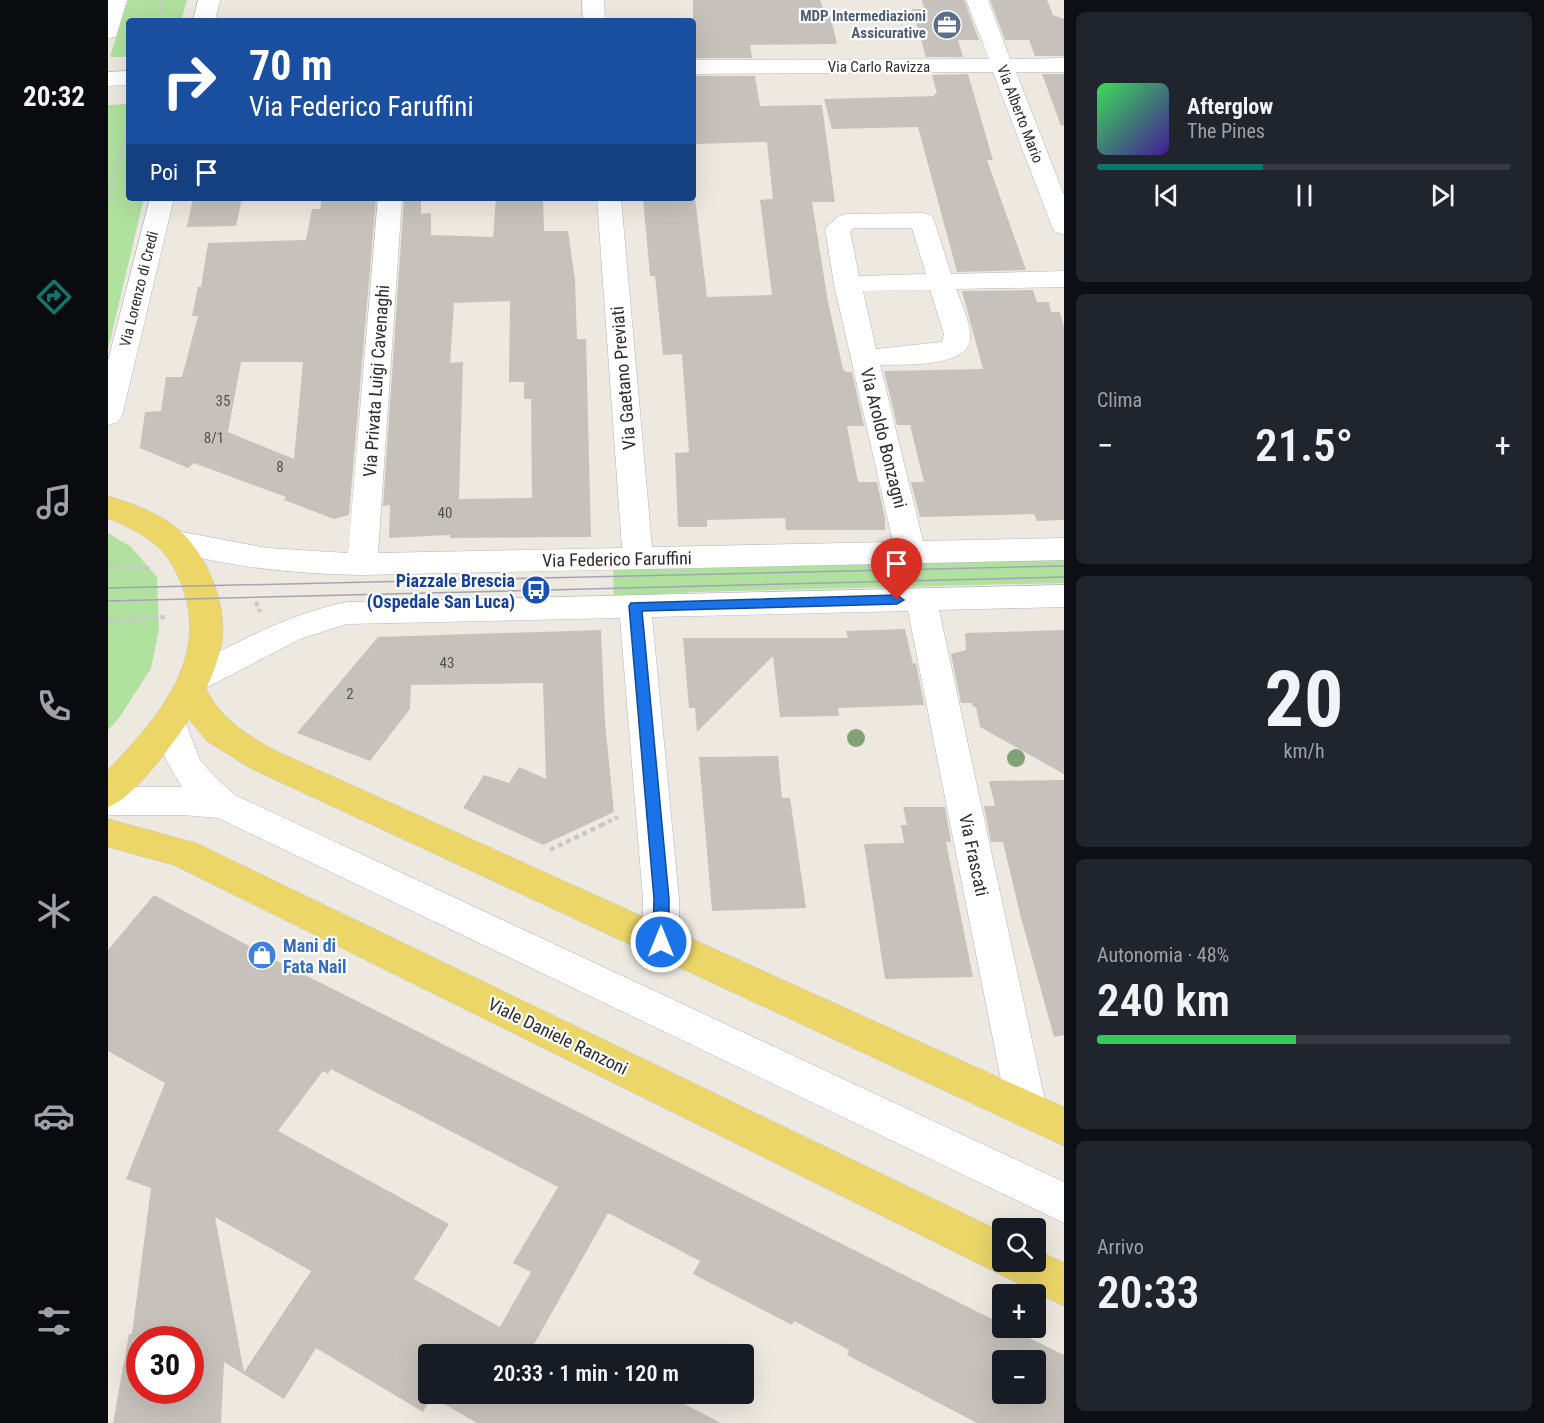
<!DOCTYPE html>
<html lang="it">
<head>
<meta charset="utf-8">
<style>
  :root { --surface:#171b24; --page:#20242c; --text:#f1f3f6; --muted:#9ea1a6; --line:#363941; --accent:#0f766e }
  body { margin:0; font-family:"Roboto Condensed",sans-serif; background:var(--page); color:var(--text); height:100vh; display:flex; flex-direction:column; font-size:22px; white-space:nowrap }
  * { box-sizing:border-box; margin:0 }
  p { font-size:20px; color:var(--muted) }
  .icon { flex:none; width:33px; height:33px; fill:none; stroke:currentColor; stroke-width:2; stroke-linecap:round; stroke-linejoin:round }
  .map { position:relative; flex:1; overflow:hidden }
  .panel { display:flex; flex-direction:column; gap:12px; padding:12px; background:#0d0f14; width:480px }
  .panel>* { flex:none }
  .top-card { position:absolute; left:18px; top:18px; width:570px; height:183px; border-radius:6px; box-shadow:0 6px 24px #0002; background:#1a4fa0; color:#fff; overflow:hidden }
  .buttons { position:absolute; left:884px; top:1218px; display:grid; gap:12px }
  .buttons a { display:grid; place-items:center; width:54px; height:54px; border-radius:6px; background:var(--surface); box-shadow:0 6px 24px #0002; font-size:30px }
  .speed { position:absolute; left:18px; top:1326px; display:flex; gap:12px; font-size:30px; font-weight:700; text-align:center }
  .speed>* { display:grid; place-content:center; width:78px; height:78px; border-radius:50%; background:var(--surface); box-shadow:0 6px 24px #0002; line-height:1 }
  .speed .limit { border:9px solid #d22; background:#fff; color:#111 }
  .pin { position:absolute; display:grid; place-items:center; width:51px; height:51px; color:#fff; margin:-62px -26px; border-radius:50% 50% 50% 0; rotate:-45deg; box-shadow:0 0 6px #0007 }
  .pin .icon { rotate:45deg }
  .me { position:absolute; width:66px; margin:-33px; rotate:0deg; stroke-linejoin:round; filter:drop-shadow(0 0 4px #0008) }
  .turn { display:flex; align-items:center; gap:21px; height:126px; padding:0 24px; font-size:27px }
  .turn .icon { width:78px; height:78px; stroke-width:2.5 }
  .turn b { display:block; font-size:42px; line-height:51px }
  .then { display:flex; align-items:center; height:57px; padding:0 24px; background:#0003; gap:12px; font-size:22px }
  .big { font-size:45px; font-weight:600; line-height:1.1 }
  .panel .tile { flex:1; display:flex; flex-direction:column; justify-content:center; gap:9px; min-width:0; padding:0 21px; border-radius:9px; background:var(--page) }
  .panel .dial { align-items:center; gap:0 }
  .dial b { font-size:78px; line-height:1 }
  .song { display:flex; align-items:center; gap:18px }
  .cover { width:72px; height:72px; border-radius:9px; background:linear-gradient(135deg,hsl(130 70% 55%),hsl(260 70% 35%)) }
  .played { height:6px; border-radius:3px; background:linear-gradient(90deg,var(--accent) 40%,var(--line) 40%) }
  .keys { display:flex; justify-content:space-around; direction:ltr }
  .heat { display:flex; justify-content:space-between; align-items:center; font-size:33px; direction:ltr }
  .charge { height:9px; border-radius:4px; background:linear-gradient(90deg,#34c759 48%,var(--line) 0) }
  .trip { position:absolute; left:310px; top:1344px; width:336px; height:60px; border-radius:6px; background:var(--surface); box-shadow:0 6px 24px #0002; font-weight:600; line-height:60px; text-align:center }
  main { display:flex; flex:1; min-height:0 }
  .tab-bar { display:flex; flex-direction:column; width:108px; justify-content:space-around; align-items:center; background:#090b0e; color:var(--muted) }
  .tab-bar .icon { width:42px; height:42px }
  .tab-bar .active { color:var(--accent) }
  .tab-bar b { font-size:27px; color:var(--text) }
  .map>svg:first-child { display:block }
</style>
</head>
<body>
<main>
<nav class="tab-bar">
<b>20:32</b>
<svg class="icon active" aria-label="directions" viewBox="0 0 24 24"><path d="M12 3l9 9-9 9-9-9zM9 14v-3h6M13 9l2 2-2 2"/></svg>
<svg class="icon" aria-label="music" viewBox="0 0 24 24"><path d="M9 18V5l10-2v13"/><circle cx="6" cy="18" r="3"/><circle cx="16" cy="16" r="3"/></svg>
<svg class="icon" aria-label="phone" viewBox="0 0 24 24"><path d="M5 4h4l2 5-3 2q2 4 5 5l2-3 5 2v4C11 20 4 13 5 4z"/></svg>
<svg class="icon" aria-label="climate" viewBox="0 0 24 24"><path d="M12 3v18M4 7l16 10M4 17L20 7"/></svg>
<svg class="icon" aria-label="car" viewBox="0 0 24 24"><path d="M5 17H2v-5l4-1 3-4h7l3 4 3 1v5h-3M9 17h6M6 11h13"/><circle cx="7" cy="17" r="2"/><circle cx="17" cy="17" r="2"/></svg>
<svg class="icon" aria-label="filters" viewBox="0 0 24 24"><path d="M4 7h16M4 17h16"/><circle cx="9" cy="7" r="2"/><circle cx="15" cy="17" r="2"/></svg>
</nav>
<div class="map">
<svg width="956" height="1423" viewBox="0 0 956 1423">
  <rect width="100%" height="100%" fill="#ede8e0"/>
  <g fill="#b0e19f">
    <path d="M20 0H79L73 21H21V57H2Z"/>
    <path d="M21 104V198H36L0 349V105Z"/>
    <path d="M0 533 23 547 49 577 51 629 43 668 11 718 0 730Z"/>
    <path d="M956 560V583L587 592 506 597 505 567 585 568Z"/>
  </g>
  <g fill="#c6c2bb" fill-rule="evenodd">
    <path d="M585 0H712L716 10H721L729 44 642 45 644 58H585Z"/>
    <path d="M814 0H856L871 40H850L855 57H818L804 9H816Z"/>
    <path d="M882 0H939L945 15 956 19V56H927L921 40H897Z"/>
    <path d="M860 74 885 160H879L918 270 849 272 810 127 724 129 716 99 827 96 826 94H829L824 75Z"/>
    <path d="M934 74H956V125L953 126Z"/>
    <path d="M585 76H647L652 106 714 105 727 202H704L720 302 735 369 738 372H744L756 426H739L750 482H769L777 518V530H678L677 518 599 520V527H570L567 453 581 452 574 354 555 355 547 276H542L535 198H587L599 297 664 295 652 200 665 199 659 142 585 144Z"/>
    <path d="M85 198H134L128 226 79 227Z"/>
    <path d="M214 198H268L241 515 226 519 176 500 178 497 86 463 80 468 32 448 37 412 53 411 58 377H74L90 316H84L90 287H93L100 243 198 240 204 209H212ZM133 362H195L186 459 120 432Z"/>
    <path d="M296 198H313V214L323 213V235L385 237 388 198H435L436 231H460L467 280 469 339H478L483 537 342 538V535L281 538 282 505 275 506ZM402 301 401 382H416V399H423L424 498 351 499 355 362 342 363 346 303Z"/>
    <path d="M925 290 929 302H941L943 312H952L956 328V520L929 521 926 514 812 517 803 482H816L802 425H789L776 371 875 369 854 291Z"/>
    <path d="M797 629 805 664 808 663 816 705 730 708 731 716 672 717 665 656 589 732 587 708H581L575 638H740L738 631Z"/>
    <path d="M493 630 497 723 506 812 435 845 355 808 376 775 401 783 411 767 438 779 435 683 303 685 302 709 262 761 189 733 270 637Z"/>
    <path d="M956 630V774L872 727 868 707H865L864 703H853L843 654 858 650 857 633Z"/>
    <path d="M670 756 674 798H682L698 908 604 911 591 757Z"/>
    <path d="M956 780V1035L946 1037 912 914 895 842H883L876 806H887L881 781Z"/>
    <path d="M795 807H837L843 842H838L865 977 777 979 756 844 796 843 793 825H799Z"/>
    <path d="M46 895 165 959 894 1324V1328H901L956 1355V1423H869L739 1355 741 1350 686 1321 684 1325 585 1274 592 1261 500 1213 425 1346 441 1354H321V1394H557L613 1423H369L324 1397 315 1412 208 1348 176 1399 116 1362 113 1423H5L21 1334H24L43 1188 18 1179 57 1083 0 1051V950ZM223 1069 450 1187 405 1263 423 1272 392 1327 306 1279 341 1224 170 1131 215 1071 220 1074ZM107 1217 203 1271 136 1372ZM32 1340H82V1390H32ZM894 1360H927V1394H894Z"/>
  </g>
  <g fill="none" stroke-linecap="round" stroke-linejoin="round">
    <g stroke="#b3b5bf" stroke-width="1">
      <g id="minor">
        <path d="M0 0H19L8 37 0 38Z"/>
        <path d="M90 0H112L107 21H85Z"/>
        <path d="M474 0H496L497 21H475Z"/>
        <path d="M858 0H880L902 59 956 58V72H908L956 195V234L947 232 944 227 885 72 585 74V60L881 59Z"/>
        <path d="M21 71V85L0 86V72Z"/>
        <path d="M42 198H66L14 416 10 422 0 425V361Z"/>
        <path d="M270 198H294L270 553 514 548 489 198H513L544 547 785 542 726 284 717 228 731 216 740 214 814 213 823 215 826 220 843 274 956 271V287L848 289C853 303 861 319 862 334 866 369 795 364 772 365L815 541 956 538V560L254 575C187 574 118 567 53 548L49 541 53 534 64 530 159 548 240 553ZM745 228H804L818 274 751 276 742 231ZM822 290 836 334 834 342 768 349 755 291Z"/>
        <path d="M956 585V607L831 610 939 1110 933 1123 919 1128 905 1123 899 1110 800 611 544 617 571 899V942L566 953 553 958 540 953 535 942V899L512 618 239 624 192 639 100 687 89 690 78 687 73 678 78 669C130 642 180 614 239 602Z"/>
        <path d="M62 709 74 713 92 760 106 776 127 795 956 1182V1223L110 818 75 815H0V787H74L58 760 45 722 50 713Z"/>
      </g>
    </g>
    <g stroke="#c8c8c8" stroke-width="1">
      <g id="major">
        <path d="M0 496C23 503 51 513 70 529 99 554 119 604 114 641 111 658 105 674 98 689 113 719 138 734 166 750L956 1107V1146L142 768 99 741 81 719C66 743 26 798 0 807V770C45 723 98 665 77 595 63 549 42 536 0 518Z"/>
        <path d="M0 819 88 843 894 1232V1262H927V1249L956 1263V1306L66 865 0 847Z"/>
      </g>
    </g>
    <g stroke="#c8c8c8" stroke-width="3" stroke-dasharray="3 2" stroke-linecap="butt">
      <path d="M49 21 55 0"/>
      <path d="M0 200 21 123"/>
    </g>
    <g stroke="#c8c8c8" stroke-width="4" stroke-dasharray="4.5 3" stroke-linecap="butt">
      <path d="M0 565 44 569"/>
      <path d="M148 602 152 612"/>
      <path d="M0 621 58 617"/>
      <path d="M493 825 510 817"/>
    </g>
    <path stroke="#c8c8c8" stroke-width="4.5" stroke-dasharray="5 4" stroke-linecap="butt" d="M442 850 496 824"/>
    <use href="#minor" fill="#fff" fill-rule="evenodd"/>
    <use href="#major" fill="#ebd667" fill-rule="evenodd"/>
    <g stroke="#a2a4b6" stroke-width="1.5">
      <path d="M0 588 956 566"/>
      <path d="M0 601 956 577"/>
    </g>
  </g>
  <g fill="#81a275">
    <circle cx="748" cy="738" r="9"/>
    <circle cx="908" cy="758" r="9"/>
  </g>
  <path fill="#1a73e8" stroke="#114b97" stroke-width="1.5" d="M789 595 796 600 789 604 534 611 561 899V942L558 947 553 949 548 947 545 942 546 899 521 606 523 603Z"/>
  <defs>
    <g id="office-disc" transform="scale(1.5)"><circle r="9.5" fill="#5c6f8a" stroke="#fff"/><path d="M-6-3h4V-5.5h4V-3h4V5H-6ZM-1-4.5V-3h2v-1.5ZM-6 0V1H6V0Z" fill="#fff"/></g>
    <g id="bus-disc" transform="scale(1.5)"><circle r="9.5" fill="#1a4fb4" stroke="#fff"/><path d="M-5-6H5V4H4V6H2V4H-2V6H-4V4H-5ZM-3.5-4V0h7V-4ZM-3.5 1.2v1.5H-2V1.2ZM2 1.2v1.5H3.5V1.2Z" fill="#fff"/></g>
    <g id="shop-disc" transform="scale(1.5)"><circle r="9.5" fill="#3f7fe0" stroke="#fff"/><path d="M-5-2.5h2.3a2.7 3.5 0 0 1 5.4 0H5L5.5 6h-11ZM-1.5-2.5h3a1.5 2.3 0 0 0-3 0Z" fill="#fff"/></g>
  </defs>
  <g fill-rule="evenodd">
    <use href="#office-disc" x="839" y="25"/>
    <use href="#bus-disc" x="428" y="590"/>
    <use href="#shop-disc" x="154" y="955"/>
  </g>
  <g text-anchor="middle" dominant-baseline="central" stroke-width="4.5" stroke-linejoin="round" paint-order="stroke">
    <g font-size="15" font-weight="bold" fill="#4e5e75" stroke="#fff" text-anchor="end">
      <text x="818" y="16">MDP Intermediazioni<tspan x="818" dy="17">Assicurative</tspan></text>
    </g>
    <g font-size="15" fill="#2c2c2c" stroke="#fff">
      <text x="771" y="67">Via Carlo Ravizza</text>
      <text transform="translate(912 114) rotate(69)">Via Alberto Mario</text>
      <text transform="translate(31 289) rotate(-76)">Via Lorenzo di Credi</text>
    </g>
    <g font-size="15" fill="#525250">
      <text x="115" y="401">35</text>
      <text x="106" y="438">8/1</text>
      <text x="172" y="467">8</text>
      <text x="337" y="513">40</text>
      <text x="339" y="663">43</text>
      <text x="242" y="694">2</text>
    </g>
    <g font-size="18" fill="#2c2c2c" stroke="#fff">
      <text transform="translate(515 378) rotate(-95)">Via Gaetano Previati</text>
      <text transform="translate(268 381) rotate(-86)">Via Privata Luigi Cavenaghi</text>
      <text transform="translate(776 438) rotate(76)">Via Aroldo Bonzagni</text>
      <text transform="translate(509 559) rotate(-1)">Via Federico Faruffini</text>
      <text transform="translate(866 855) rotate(78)">Via Frascati</text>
      <text transform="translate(450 1036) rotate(26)">Viale Daniele Ranzoni</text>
    </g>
    <g font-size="18" font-weight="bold" fill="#164399" stroke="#fff" text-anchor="end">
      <text x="407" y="580">Piazzale Brescia<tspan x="407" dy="21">(Ospedale San Luca)</tspan></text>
    </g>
    <g font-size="18" font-weight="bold" fill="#366cbe" stroke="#fff" text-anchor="start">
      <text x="175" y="945">Mani di<tspan x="175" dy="21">Fata Nail</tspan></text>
    </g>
  </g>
</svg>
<div class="buttons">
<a><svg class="icon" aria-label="search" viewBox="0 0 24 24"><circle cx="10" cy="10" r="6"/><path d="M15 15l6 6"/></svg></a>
<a>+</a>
<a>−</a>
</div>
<div class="speed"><div class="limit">30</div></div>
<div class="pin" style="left:789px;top:600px;background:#d93025"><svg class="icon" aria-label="arrive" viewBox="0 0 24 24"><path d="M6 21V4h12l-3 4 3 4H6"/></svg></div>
<svg class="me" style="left:553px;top:942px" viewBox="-20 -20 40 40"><circle r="17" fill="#1a73e8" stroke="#fff" stroke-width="3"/><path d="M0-11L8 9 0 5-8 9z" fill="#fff"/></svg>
<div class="trip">20:33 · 1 min · 120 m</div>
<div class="top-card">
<div class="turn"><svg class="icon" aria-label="right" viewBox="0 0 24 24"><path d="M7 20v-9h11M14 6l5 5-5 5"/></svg><div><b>70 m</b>Via Federico Faruffini</div></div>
<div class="then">Poi<svg class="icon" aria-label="arrive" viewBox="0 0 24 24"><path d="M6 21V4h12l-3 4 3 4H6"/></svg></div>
</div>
</div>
<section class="panel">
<div class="tile">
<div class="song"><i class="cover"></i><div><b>Afterglow</b><p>The Pines</p></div></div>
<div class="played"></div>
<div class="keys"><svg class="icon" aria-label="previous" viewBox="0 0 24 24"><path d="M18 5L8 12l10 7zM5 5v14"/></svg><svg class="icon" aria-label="pause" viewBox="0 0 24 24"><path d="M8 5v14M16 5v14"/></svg><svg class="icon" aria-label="next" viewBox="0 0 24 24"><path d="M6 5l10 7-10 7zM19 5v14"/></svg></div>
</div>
<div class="tile"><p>Clima</p>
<div class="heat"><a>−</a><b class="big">21.5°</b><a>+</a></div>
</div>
<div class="tile dial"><b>20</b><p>km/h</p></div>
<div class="tile"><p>Autonomia · 48%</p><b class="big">240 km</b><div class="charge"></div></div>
<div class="tile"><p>Arrivo</p><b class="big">20:33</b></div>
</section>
</main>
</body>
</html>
